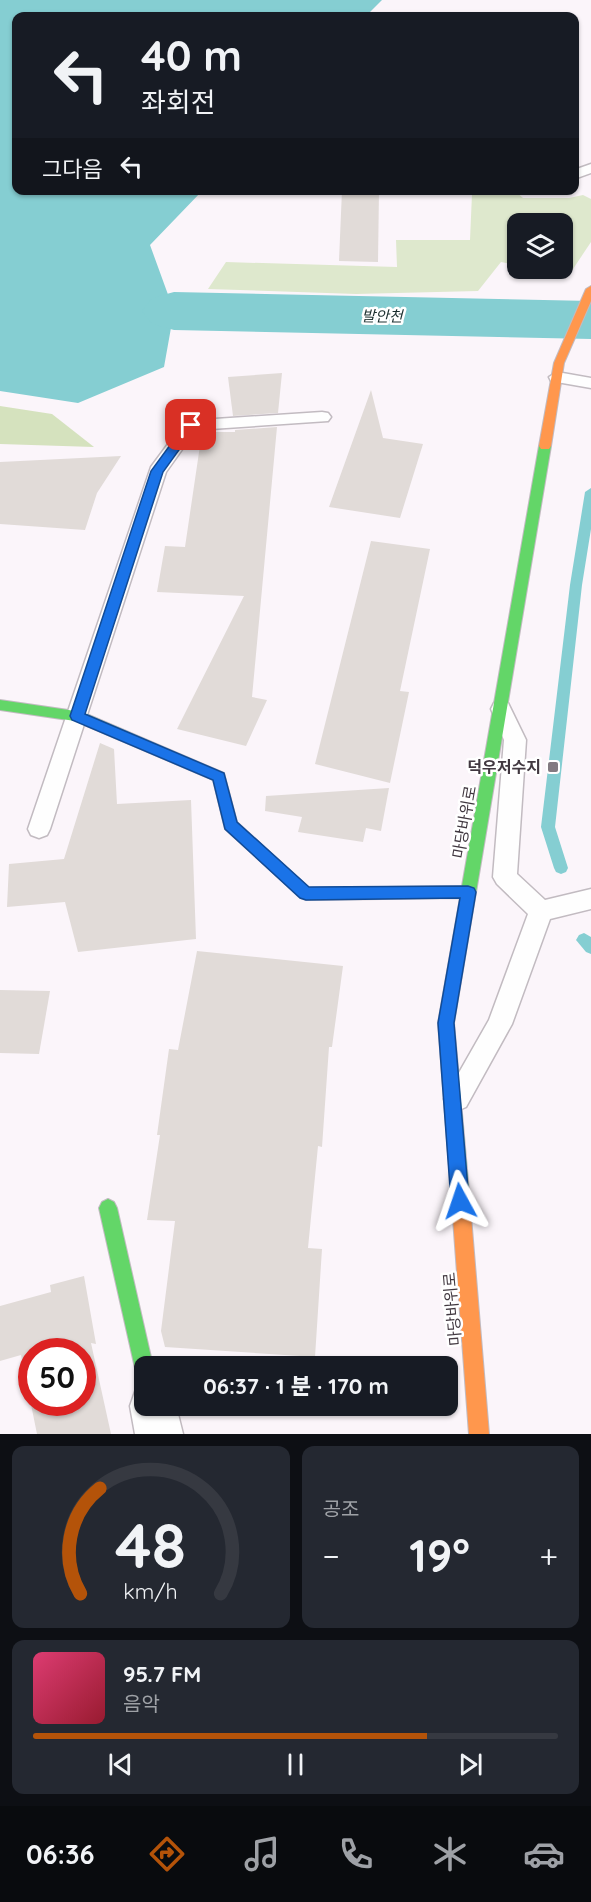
<!DOCTYPE html>
<html lang="ko">
<head>
<meta charset="utf-8">
<style>
  :root { --surface:#171b24; --page:#242831; --text:#f1f3f6; --muted:#9ea1a6; --line:#363941; --accent:#b45309 }
  body { margin:0; font-family:Quicksand,"Noto Sans KR",sans-serif; background:var(--page); color:var(--text); height:100vh; display:flex; flex-direction:column; font-size:22px; white-space:nowrap }
  * { box-sizing:border-box; margin:0 }
  p { font-size:20px; color:var(--muted) }
  .icon { flex:none; width:33px; height:33px; fill:none; stroke:currentColor; stroke-width:2; stroke-linecap:round; stroke-linejoin:round }
  .map { position:relative; height:1434px; overflow:hidden }
  .side { display:flex; flex-direction:column; gap:12px; padding:12px; background:#0d0f14; flex:1 }
  .side>* { flex:none }
  .guide { position:absolute; left:12px; top:12px; width:567px; height:183px; border-radius:12px; box-shadow:0 2px 4px #0004; background:#171b24; color:var(--text); overflow:hidden }
  .buttons { position:absolute; left:507px; top:213px; display:grid; gap:12px }
  .buttons a { display:grid; place-items:center; width:66px; height:66px; border-radius:12px; background:var(--surface); box-shadow:0 2px 4px #0004; font-size:30px }
  .speed { position:absolute; left:18px; top:1338px; display:flex; gap:12px; font-size:30px; font-weight:700; text-align:center }
  .speed>* { display:grid; place-content:center; width:78px; height:78px; border-radius:50%; background:var(--surface); box-shadow:0 2px 4px #0004; line-height:1 }
  .speed .limit { border:9px solid #d22; background:#fff; color:#111 }
  .pin { position:absolute; display:grid; place-items:center; width:51px; height:51px; color:#fff; margin:-26px; border-radius:12px; box-shadow:0 3px 9px #0006 }
  .me { position:absolute; width:66px; margin:-33px; rotate:355deg; stroke-linejoin:round; filter:drop-shadow(0 0 4px #0008) }
  .turn { display:flex; align-items:center; gap:21px; height:126px; padding:0 30px; font-size:27px }
  .turn .icon { width:78px; height:78px; stroke-width:2.5 }
  .turn b { display:block; font-size:42px; line-height:51px }
  .then { display:flex; align-items:center; height:57px; padding:0 30px; background:#0003; gap:12px; font-size:22px }
  .big { font-size:45px; font-weight:800; line-height:1.1 }
  .side .tile { flex:1; display:flex; flex-direction:column; justify-content:center; gap:9px; min-width:0; padding:0 21px; border-radius:12px; background:var(--page) }
  .side .dial { align-items:center; gap:0 }
  .dial svg { height:156px; overflow:visible; fill:none; stroke:var(--line); stroke-width:7; stroke-linecap:round; text-anchor:middle }
  .dial text { fill:var(--text); stroke:none }
  .song { display:flex; align-items:center; gap:18px }
  .cover { width:72px; height:72px; border-radius:9px; background:linear-gradient(135deg,hsl(340 70% 55%),hsl(350 70% 35%)) }
  .played { height:6px; border-radius:3px; background:linear-gradient(90deg,var(--accent) 75%,var(--line) 75%) }
  .keys { display:flex; justify-content:space-around; direction:ltr }
  .heat { display:flex; justify-content:space-between; align-items:center; font-size:33px; direction:ltr }
  .side .tiles { flex:1; display:grid; gap:12px; grid-template-columns:1fr 1fr }
  .tile:last-child { grid-column:span 2 }
  .trip { position:absolute; left:134px; top:1356px; width:324px; height:60px; border-radius:12px; background:var(--surface); box-shadow:0 2px 4px #0004; font-weight:800; line-height:60px; text-align:center }
  .tabs { display:flex; height:96px; justify-content:space-around; align-items:center; background:#090b0e; color:var(--muted) }
  .tabs .icon { width:42px; height:42px }
  .tabs .on { color:var(--accent) }
  .tabs b { font-size:27px; color:var(--text) }
  .map>svg:first-child { display:block }
</style>
</head>
<body>
<div class="map">
<svg width="591" height="1434" viewBox="0 0 591 1434">
  <rect width="100%" height="100%" fill="#fbf5fa"/>
  <path fill="#dee8cd" d="M465 191H515L523 198H569L583 195 591 199V242L569 275 537 269 562 268V224H518L517 265 501 262 478 291 356 294 208 289 226 262 397 267 396 240H470L472 194Z"/>
  <path fill="#d5e2be" d="M0 406 52 414 94 447 0 444Z"/>
  <path fill="#85ced2" d="M0 0H382L366 16H16V190L202 191 150 245 174 311 164 367 78 403 0 391Z"/>
  <g fill="none" stroke-linecap="round" stroke-linejoin="round">
    <g fill="#85ced2" fill-rule="evenodd">
      <path d="M591 488V529L582 585 555 827 568 868 566 872 561 874 556 872 554 868 541 827 570 585 585 492Z"/>
      <path d="M584 933 591 937V954L586 952 576 940 579 935Z"/>
    </g>
    <path fill="#85ced2" fill-rule="evenodd" d="M174 292 591 301V339L174 330 152 324 142 311 152 298Z"/>
  </g>
  <g fill="#e1dbd8" fill-rule="evenodd">
    <path d="M342 190H379L378 262 339 261Z"/>
    <path d="M282 373 278 413 233 416 228 377Z"/>
    <path d="M371 390 383 438 423 444 400 518 329 507Z"/>
    <path d="M277 427 252 697 267 700 246 746 177 729 244 596 157 592 165 546 185 547 202 432H235V430Z"/>
    <path d="M121 456 97 493 85 530 0 524V462Z"/>
    <path d="M371 541 430 549 400 691 409 692 390 783 315 764Z"/>
    <path d="M100 743 114 749 117 804 191 800 196 939 78 952 65 902 7 907 9 864 64 859Z"/>
    <path d="M389 788 381 831 366 828 363 842 298 832 302 817 265 811 266 796Z"/>
    <path d="M197 951 343 966 332 1047H329L322 1147 318 1146 308 1248 322 1249 315 1357 165 1347 161 1331 175 1221 147 1220 160 1135H157L169 1049 178 1050Z"/>
    <path d="M0 990 50 991 39 1054 0 1053Z"/>
    <path d="M84 1276 96 1344 91 1343 111 1434H37L21 1355 0 1361V1306L51 1292 50 1285ZM32 1352H82V1402H32Z"/>
  </g>
  <g fill="none" stroke-linecap="round" stroke-linejoin="round">
    <g stroke="#c2bbc1" stroke-width="3">
      <g id="lane">
        <path d="M591 164V173L574 179V170Z"/>
        <path d="M557 372 591 378V388L551 381 549 377Z"/>
        <path d="M322 412 328 413 331 417 328 421 196 430 166 472 50 829 47 835 39 838 31 835 28 829 151 467 185 421Z"/>
        <path d="M501 701 508 703 526 740 517 874 545 900 591 889V909L550 919 512 1024 466 1107 457 1111 448 1107 444 1099 489 1020 528 914 497 884 493 877 504 740 491 709 494 703Z"/>
      </g>
    </g>
    <g stroke="#c2bbc1" stroke-width="3">
      <path id="street" d="M144 1386V1406H176L183 1434H135L130 1406 136 1389Z"/>
    </g>
    <g stroke="#c2bbc1" stroke-width="2">
      <g id="fast">
        <path d="M545 442 551 446 454 1023 469 1192 466 1198 460 1200 454 1198 451 1192 438 1023 460 898 306 900 301 898 225 829 213 780 75 721 0 710V700L82 712 224 773 237 822 309 888 462 886 539 446Z"/>
        <path d="M108 1199 114 1202 117 1208 153 1366H144V1377L137 1375 135 1368 99 1208 102 1202Z"/>
      </g>
    </g>
    <g stroke="#c2bbc1" stroke-width="2">
      <g id="slow">
        <path d="M591 286V301L564 363 551 446 549 449H541L539 446 554 363 586 289Z"/>
        <path d="M460 1184 466 1186 469 1192 489 1434H469L451 1192 454 1186Z"/>
      </g>
    </g>
    <use href="#lane" fill="#fefefe" fill-rule="evenodd"/>
    <use href="#street" fill="#fefefe" fill-rule="evenodd"/>
    <use href="#fast" fill="#63d668" fill-rule="evenodd"/>
    <use href="#slow" fill="#ff974d" fill-rule="evenodd"/>
  </g>
  <path fill="#1a73e8" stroke="#114b97" stroke-width="1.5" d="M191 421 197 425 163 472 85 714 224 773 237 822 309 887 468 886 474 888 476 892 454 1023 469 1201 466 1207 460 1209 454 1207 451 1201 438 1023 460 898 306 900 300 898 225 829 213 780 72 720 70 716 151 471 187 422Z"/>
  <rect fill="#827a81" stroke="#fff" stroke-width="2" x="547" y="761" width="12" height="12" rx="3"/>
  <g text-anchor="middle" dominant-baseline="central" stroke-width="5" stroke-linejoin="round" paint-order="stroke">
    <g font-size="15" font-style="italic" fill="#192d2d" stroke="#fff">
      <text transform="translate(382 316) rotate(1)">발안천</text>
    </g>
    <g font-size="16" font-weight="bold" fill="#413840" stroke="#fff" text-anchor="end">
      <text x="541" y="767">덕우저수지</text>
    </g>
    <g font-size="16" fill="#413840" stroke="#fff">
      <text transform="translate(464 822) rotate(-80)">마당바위로</text>
      <text transform="translate(452 1309) rotate(-95)">마당바위로</text>
    </g>
  </g>
</svg>
<div class="buttons">
<a><svg class="icon" aria-label="layers" viewBox="0 0 24 24"><path d="M12 4l9 5-9 5-9-5zM3 14l9 5 9-5"/></svg></a>
</div>
<div class="speed"><div class="limit">50</div></div>
<div class="pin" style="left:191px;top:425px;background:#d93025"><svg class="icon" aria-label="arrive" viewBox="0 0 24 24"><path d="M6 21V4h12l-3 4 3 4H6"/></svg></div>
<svg class="me" style="left:460px;top:1201px" viewBox="-20 -20 40 40"><path d="M0-17L14 15 0 8-14 15z" fill="#1a73e8" stroke="#fff" stroke-width="4"/></svg>
<div class="trip">06:37 · 1 분 · 170 m</div>
<div class="guide">
<div class="turn"><svg class="icon" aria-label="left" viewBox="0 0 24 24"><path d="M17 20v-9H6M10 6l-5 5 5 5"/></svg><div><b>40 m</b>좌회전</div></div>
<div class="then">그다음<svg class="icon" aria-label="left" viewBox="0 0 24 24"><path d="M17 20v-9H6M10 6l-5 5 5 5"/></svg></div>
</div>
</div>
<section class="side">
<div class="tiles">
<div class="tile dial"><svg viewBox="0 0 100 80">
<path d="M14 69A42 42 0 1 1 86 69"/>
<path d="M14 69A42 42 0 0 1 24 15" stroke="#b45309"/>
<text x="50" y="56" font-size="32" font-weight="700">48</text>
<text x="50" y="72" font-size="11">km/h</text>
</svg></div>
<div class="tile"><p>공조</p>
<div class="heat"><a>−</a><b class="big">19°</b><a>+</a></div>
</div>
<div class="tile">
<div class="song"><i class="cover"></i><div><b>95.7 FM</b><p>음악</p></div></div>
<div class="played"></div>
<div class="keys"><svg class="icon" aria-label="previous" viewBox="0 0 24 24"><path d="M18 5L8 12l10 7zM5 5v14"/></svg><svg class="icon" aria-label="pause" viewBox="0 0 24 24"><path d="M8 5v14M16 5v14"/></svg><svg class="icon" aria-label="next" viewBox="0 0 24 24"><path d="M6 5l10 7-10 7zM19 5v14"/></svg></div>
</div>
</div>
</section>
<nav class="tabs">
<b>06:36</b>
<svg class="icon on" aria-label="directions" viewBox="0 0 24 24"><path d="M12 3l9 9-9 9-9-9zM9 14v-3h6M13 9l2 2-2 2"/></svg>
<svg class="icon" aria-label="music" viewBox="0 0 24 24"><path d="M9 18V5l10-2v13"/><circle cx="6" cy="18" r="3"/><circle cx="16" cy="16" r="3"/></svg>
<svg class="icon" aria-label="phone" viewBox="0 0 24 24"><path d="M5 4h4l2 5-3 2q2 4 5 5l2-3 5 2v4C11 20 4 13 5 4z"/></svg>
<svg class="icon" aria-label="climate" viewBox="0 0 24 24"><path d="M12 3v18M4 7l16 10M4 17L20 7"/></svg>
<svg class="icon" aria-label="car" viewBox="0 0 24 24"><path d="M5 17H2v-5l4-1 3-4h7l3 4 3 1v5h-3M9 17h6M6 11h13"/><circle cx="7" cy="17" r="2"/><circle cx="17" cy="17" r="2"/></svg>
</nav>
</body>
</html>
